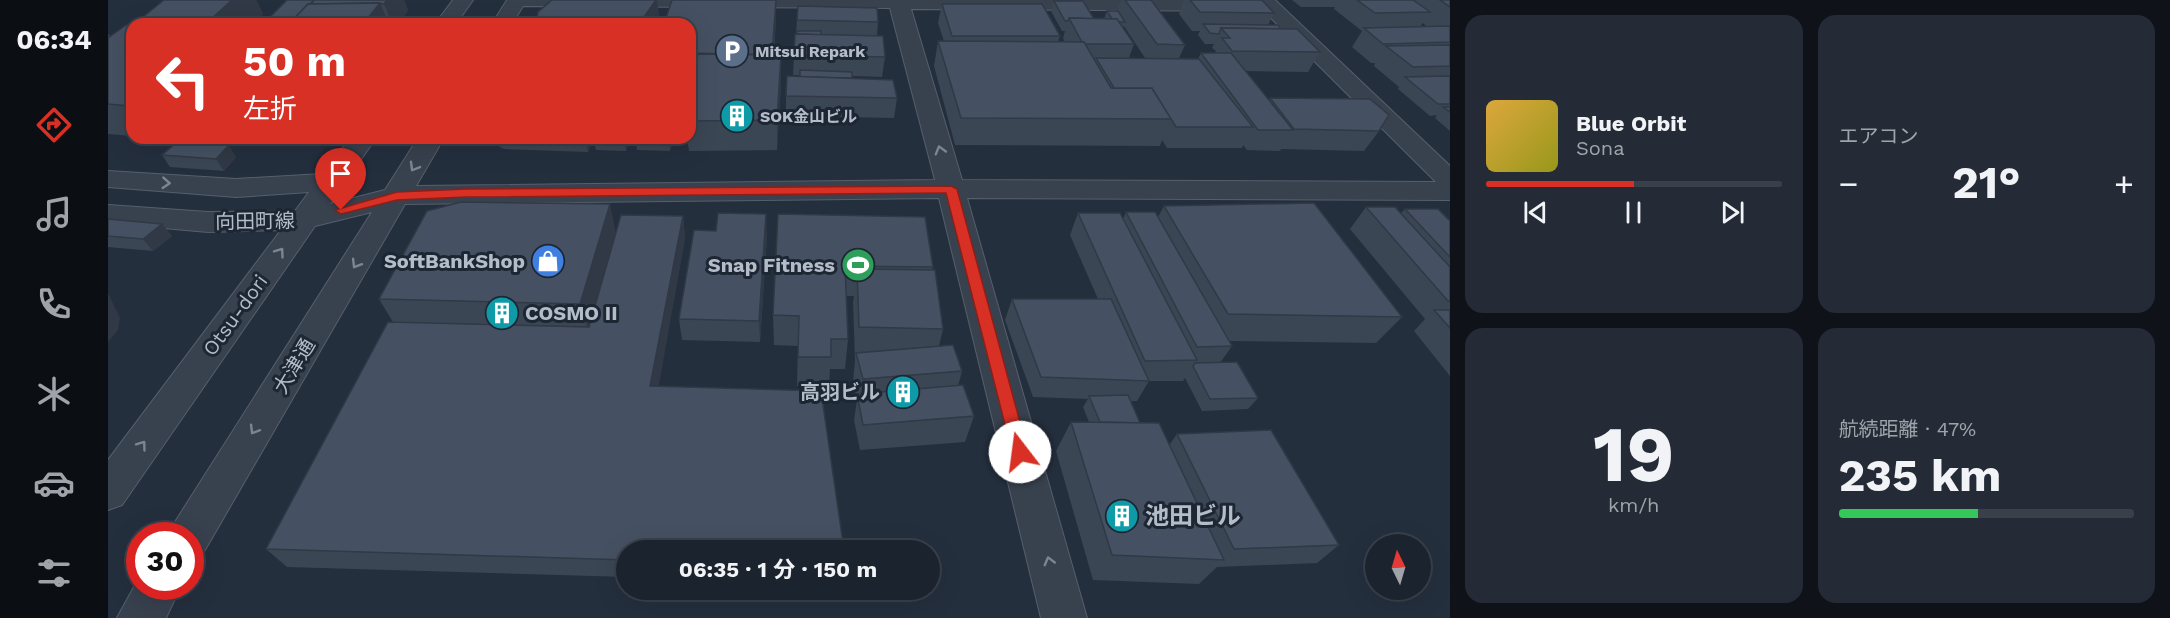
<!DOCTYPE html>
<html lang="ja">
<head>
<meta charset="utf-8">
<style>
  :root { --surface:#1b232e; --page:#242b36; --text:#f1f3f6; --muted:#a0a4aa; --line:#39404a; --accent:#d93025 }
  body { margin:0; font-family:"Work Sans","Noto Sans JP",sans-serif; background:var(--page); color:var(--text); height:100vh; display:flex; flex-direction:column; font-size:22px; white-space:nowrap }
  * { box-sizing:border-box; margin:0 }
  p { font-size:20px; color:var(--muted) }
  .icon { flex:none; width:33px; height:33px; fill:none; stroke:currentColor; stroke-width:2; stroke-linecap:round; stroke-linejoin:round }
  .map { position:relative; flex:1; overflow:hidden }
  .details { display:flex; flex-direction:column; gap:15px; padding:15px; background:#0f1319; width:720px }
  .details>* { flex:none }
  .banner { position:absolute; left:18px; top:18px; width:570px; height:126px; border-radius:18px; box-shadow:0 6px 24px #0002,0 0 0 2px var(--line); background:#d93025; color:#fff; overflow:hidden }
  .needle { width:39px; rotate:355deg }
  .fabs { position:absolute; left:1257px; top:534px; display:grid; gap:12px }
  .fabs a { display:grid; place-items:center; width:66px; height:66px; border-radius:50%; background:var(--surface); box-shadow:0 6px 24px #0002,0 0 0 2px var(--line); font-size:30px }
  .speed { position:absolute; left:18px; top:522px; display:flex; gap:12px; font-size:30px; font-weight:700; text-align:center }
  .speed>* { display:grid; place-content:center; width:78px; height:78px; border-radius:50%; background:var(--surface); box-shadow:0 6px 24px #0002,0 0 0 2px var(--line); line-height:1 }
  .speed .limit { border:9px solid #d22; background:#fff; color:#111 }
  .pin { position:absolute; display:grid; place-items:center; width:51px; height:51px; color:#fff; margin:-62px -26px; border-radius:50% 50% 50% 0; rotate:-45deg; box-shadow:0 0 6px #0007 }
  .pin .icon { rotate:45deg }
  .me { position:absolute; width:66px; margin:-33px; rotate:345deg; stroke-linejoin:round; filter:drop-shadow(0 0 4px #0008) }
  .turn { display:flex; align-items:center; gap:21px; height:126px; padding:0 18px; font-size:27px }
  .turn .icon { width:78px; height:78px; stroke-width:2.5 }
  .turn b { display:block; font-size:42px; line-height:51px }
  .big { font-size:45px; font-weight:700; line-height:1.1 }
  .details .card { flex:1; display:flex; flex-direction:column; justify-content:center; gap:9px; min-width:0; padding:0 21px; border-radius:18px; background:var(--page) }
  .details .dial { align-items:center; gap:0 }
  .dial b { font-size:78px; line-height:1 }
  .song { display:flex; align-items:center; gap:18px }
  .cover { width:72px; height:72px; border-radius:9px; background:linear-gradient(135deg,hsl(40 70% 55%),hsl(60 70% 35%)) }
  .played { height:6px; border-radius:3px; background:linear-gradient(90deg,var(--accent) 50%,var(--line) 50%) }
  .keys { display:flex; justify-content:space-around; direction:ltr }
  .heat { display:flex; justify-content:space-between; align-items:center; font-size:33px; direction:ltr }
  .charge { height:9px; border-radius:4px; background:linear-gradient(90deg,#34c759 47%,var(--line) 0) }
  .details .tiles { flex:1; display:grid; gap:15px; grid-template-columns:repeat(2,1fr) }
  .trip { position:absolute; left:508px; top:540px; width:324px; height:60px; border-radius:30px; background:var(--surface); box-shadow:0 6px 24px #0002,0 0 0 2px var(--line); font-weight:700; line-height:60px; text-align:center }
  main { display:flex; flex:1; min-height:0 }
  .tabs { display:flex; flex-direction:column; width:108px; justify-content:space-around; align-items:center; background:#0b0e12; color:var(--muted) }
  .tabs .icon { width:42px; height:42px }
  .tabs .on { color:var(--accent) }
  .tabs b { font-size:27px; color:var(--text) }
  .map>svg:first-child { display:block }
</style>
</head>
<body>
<main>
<nav class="tabs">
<b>06:34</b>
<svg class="icon on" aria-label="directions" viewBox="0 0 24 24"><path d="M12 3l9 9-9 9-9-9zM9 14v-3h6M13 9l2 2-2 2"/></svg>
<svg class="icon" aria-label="music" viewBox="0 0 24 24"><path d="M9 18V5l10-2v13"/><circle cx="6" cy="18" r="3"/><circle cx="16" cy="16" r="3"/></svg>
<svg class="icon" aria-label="phone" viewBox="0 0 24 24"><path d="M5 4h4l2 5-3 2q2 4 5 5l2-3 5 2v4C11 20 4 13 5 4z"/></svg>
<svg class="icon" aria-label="climate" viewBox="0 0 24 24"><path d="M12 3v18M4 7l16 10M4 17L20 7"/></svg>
<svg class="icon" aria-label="car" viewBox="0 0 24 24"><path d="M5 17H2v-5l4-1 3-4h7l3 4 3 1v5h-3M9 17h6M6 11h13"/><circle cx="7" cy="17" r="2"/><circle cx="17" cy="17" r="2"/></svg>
<svg class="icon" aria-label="filters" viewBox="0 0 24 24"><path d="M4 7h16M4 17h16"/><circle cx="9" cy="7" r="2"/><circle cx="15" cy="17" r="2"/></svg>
</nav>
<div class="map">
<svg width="1342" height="618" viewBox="0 0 1342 618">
  <rect width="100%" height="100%" fill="#242f3e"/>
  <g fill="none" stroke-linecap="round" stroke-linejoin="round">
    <g stroke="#565f6c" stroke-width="2">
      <g id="minor">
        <path d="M345 0H365L348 24H327Z"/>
        <path d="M399 0H1167L1342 166V200L859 198 979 618H933L831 198 297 204 97 550 82 556V536H61L67 522 264 212 207 226 14 505 0 510V460L173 230 100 232 0 223V205L100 212 187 211 201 192 128 197 0 187V171L128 179 215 174 242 138H268L240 178 247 180 251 186 247 192 230 193 222 204 277 190 310 138H336L308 186 827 180 782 8 415 6 404 24H384ZM803 9 1156 11 1328 182 854 180Z"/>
        <path d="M32 576V586H73L58 618H9Z"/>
      </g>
    </g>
    <use href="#minor" fill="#38414e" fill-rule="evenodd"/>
  </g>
  <g fill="#3b4654" fill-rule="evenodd">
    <path d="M56 0H148L155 14 145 24H32L30 21Z"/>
    <path d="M296 0 300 10 291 24H155Z"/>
    <path d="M1013 0H1043L1077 45 1071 58 1090 59 1093 53H1107L1108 51 1104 48 1106 44H1097L1090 35 1092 31H1084L1071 14 1076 0H1154L1166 13 1160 25 1173 29 1212 52 1200 72 1137 71 1161 100 1162 98 1271 131 1256 151 1173 149 1172 151 1139 150 1135 145 1134 148H1059L1054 140 1052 146 847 145 826 66 830 41H836L830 23 834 4 952 36 950 41 957 42 955 38 957 31H954L943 11 946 1 986 19H996L999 11H1009ZM1016 26 1037 58H1021L1026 44 1015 28Z"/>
    <path d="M1184 0H1342V131L1327 118 1329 115 1322 116 1290 89 1291 87 1266 66 1267 63H1263L1244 47 1254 31 1226 9 1227 7H1193ZM1315 23 1319 27H1312Z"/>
    <path d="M668 17 666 55 673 83 669 150 581 151 579 138H582V97L585 78H582V24Z"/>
    <path d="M689 20 770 22 769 36 777 57 774 77 744 76V78L789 98 786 118 678 116V96L692 77V75H685L686 55 688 34Z"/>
    <path d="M24 25V136L0 134V34L2 36Z"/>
    <path d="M380 138H522L518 151 488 150 485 140 480 152 396 149 381 141Z"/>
    <path d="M527 138H566L562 151 529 150Z"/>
    <path d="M54 155 128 157 116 171 62 167Z"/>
    <path d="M1056 206 1294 317 1268 343 1121 341 1124 346 1112 363 1150 398 1140 409 1094 411 1077 378 1075 381H1041L1029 401H1023L1032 423 1062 444 1069 434 1231 545 1209 563 1109 567 1091 584 985 580 948 451 963 422H981L975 407 980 399 925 397 897 320 904 299H990L962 235 970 213 1015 219 1018 212 1050 217Z"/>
    <path d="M1258 207 1293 213 1297 209 1342 221V376L1306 331 1317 319 1242 229Z"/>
    <path d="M670 214 825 267 824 270 835 329 831 346 854 371 850 386 866 416 857 442 752 450 746 420 749 400 745 382 747 360 745 302 746 296H738L740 339 737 369H722L721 387 689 386 690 346 666 345 665 315Z"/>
    <path d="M575 216 577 238 550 387 519 550V577L179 567 158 549 285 322 271 299 508 233Z"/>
    <path d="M0 219 54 224 64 236 45 251 0 247Z"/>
    <path d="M659 235 652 342 574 340 571 319Z"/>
  </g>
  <g fill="#303945">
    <path d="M124 0H148L155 14 145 24H103L101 21Z"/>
    <path d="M279 0H296L300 10 291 24H284L276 4Z"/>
    <path d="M548 0H549L552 22 551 24H531Z"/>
    <path d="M668 0V17L664 80V55Z"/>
    <path d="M272 3 281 24H256V23Z"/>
    <path d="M673 55V83L669 150V120Z"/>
    <path d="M477 138H485V140L480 152Z"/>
    <path d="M516 138H522L518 151Z"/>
    <path d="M561 138H566L562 151Z"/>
    <path d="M121 145 128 157 116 171 108 159Z"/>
    <path d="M502 204 509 238 482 337 472 304Z"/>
    <path d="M658 214 659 235 652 342 651 321Z"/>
    <path d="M575 216 577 238 547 407 542 386Z"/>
    <path d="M54 224 64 236 45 251 35 239Z"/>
    <path d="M0 293 12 318 10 330 0 342Z"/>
  </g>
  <g fill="#455162" stroke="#303945" stroke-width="1.5">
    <path d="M56 0H124L101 21H30Z"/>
    <path d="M179 0H206L202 4H200L181 24H155Z"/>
    <path d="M206 0H279L276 4H272V3L203 4Z"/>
    <path d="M444 0H548L531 24H428L430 12Z"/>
    <path d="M564 0H668L664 55 582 53V24H556Z"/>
    <path d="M1017 0H1043L1077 45 1049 44Z"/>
    <path d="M1082 0H1154L1166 13 1092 12Z"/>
    <path d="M1249 0H1305L1322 12 1267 13Z"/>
    <path d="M1332 0H1342V7Z"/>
    <path d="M946 1H975L986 19 961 18 960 21H957Z"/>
    <path d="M272 3 256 23 181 24 200 4Z"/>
    <path d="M834 4H934L952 36H844Z"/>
    <path d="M690 6 769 8 770 22 689 20Z"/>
    <path d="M999 11H1010L1017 22H1011L1009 19H1004Z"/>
    <path d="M961 18 1009 19 1026 44H977L976 42H974Z"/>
    <path d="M1095 24 1170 25 1173 29 1113 28 1111 34 1102 33Z"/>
    <path d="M18 25H24V104L21 106 0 104V38Z"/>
    <path d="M1341 26 1342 27V42L1275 44 1256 28Z"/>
    <path d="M1113 28 1189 29 1212 52 1124 51 1114 38H1122Z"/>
    <path d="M689 31H713V35L689 34Z"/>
    <path d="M687 34 775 36 777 57 686 55Z"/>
    <path d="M830 41 976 42 1003 88H1044L1064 119 853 118Z"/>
    <path d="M1342 45V66L1305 67 1278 46Z"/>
    <path d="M1093 53H1123L1185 130H1150Z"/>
    <path d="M590 54 673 55 669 120 582 121V97Z"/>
    <path d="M988 58 1091 59 1145 127H1068L1044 88H1006Z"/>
    <path d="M692 70 744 72V78L692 77Z"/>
    <path d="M679 76 785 80 789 98 678 96Z"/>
    <path d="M1341 76 1342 77V104H1330L1297 77Z"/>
    <path d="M1162 98 1262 99 1281 115 1271 131 1186 129Z"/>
    <path d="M1335 107H1342V112Z"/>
    <path d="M68 143 121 145 108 159 54 155Z"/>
    <path d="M353 202 502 204 472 304 271 299 319 211Z"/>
    <path d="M1206 203 1294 317 1120 314 1056 206Z"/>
    <path d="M1258 207H1287L1342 267V301H1340Z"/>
    <path d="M1297 209H1330L1342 221V257Z"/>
    <path d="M1018 212H1047L1124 346 1089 347Z"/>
    <path d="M610 213 658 214 651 321 571 319 586 230 608 231Z"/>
    <path d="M970 213H1012L1089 360 1037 361Z"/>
    <path d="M670 214 817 217 825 267 737 266 740 339H723V357H690L691 316 665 315Z"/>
    <path d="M513 215 575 216 542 386 713 391 736 550H519V560L158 549 280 322 481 327Z"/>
    <path d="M0 219 54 224 35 239 0 236Z"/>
    <path d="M749 269 827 270 835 329 751 327Z"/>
    <path d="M904 299H1003L1041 381 933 377Z"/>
    <path d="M1326 310H1342V328Z"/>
    <path d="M845 345 854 371 755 379 748 353Z"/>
    <path d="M1129 362 1150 398 1102 399 1085 366 1087 363Z"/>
    <path d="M855 385 866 416 755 425 749 394Z"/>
    <path d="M1020 395 1032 423 992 422 981 396Z"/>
    <path d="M963 422 1051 423 1116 560 1004 555Z"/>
    <path d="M1163 430 1231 545 1126 549 1069 434Z"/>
  </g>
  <defs><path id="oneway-chevron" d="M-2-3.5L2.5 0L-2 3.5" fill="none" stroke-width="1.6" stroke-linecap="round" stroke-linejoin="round" transform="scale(1.5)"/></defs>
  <g stroke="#7c8592">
    <use href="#oneway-chevron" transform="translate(832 150) rotate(-106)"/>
    <use href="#oneway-chevron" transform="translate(306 167) rotate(120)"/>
    <use href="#oneway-chevron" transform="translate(58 183) rotate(4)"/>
    <use href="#oneway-chevron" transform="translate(172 252) rotate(-54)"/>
    <use href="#oneway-chevron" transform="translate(248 264) rotate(121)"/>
    <use href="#oneway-chevron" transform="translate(146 430) rotate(121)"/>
    <use href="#oneway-chevron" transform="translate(34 445) rotate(-54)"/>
    <use href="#oneway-chevron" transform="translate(941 561) rotate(-105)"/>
  </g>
  <path fill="#d93025" stroke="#8d1f18" stroke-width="1.5" d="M843 186 849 189 920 452 918 457H906L904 452 838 193 358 197 289 200 233 214 227 210 289 192 358 189Z"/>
  <defs>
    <g id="parking-disc" transform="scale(1.725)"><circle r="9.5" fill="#5c6f8a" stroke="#1d2633"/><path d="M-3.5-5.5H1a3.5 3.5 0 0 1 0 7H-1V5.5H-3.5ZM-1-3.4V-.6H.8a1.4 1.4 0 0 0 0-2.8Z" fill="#fff"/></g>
    <g id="building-disc" transform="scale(1.725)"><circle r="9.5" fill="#0f9aa8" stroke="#1d2633"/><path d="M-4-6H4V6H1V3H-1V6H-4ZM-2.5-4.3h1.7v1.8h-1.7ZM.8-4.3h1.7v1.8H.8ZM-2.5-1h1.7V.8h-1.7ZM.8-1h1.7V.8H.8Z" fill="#fff"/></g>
    <g id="shop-disc" transform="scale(1.725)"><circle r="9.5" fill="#3f7fe0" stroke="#1d2633"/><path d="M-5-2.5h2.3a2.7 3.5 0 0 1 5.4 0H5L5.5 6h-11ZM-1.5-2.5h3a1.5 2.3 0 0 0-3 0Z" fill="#fff"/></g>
    <g id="stadium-disc" transform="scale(1.725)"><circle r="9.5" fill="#2e9e5b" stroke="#1d2633"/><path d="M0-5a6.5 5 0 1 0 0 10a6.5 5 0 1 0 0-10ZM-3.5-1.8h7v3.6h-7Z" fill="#fff"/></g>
  </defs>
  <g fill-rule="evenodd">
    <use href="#parking-disc" x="624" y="51"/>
    <use href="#building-disc" x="629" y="116"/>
    <use href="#shop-disc" x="440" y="261"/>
    <use href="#stadium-disc" x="750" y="265"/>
    <use href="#building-disc" x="394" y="313"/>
    <use href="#building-disc" x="795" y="392"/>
    <use href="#building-disc" x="1014" y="516"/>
  </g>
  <g text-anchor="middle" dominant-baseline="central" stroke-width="6" stroke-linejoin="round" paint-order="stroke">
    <g font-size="16" font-weight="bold" fill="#b4bcc9" stroke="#1d2633" text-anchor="start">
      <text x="647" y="51">Mitsui Repark</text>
      <text x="652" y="116">SOK金山ビル</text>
    </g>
    <g font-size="20" fill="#b4bcc9" stroke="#1d2633">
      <text transform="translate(147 221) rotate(-1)">向田町線</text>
      <text transform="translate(127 315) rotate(-54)">Otsu-dori</text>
      <text transform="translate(186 366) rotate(-59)">大津通</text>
    </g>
    <g font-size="20" font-weight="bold" fill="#b4bcc9" stroke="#1d2633" text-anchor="end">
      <text x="417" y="261">SoftBankShop</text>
      <text x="727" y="265">Snap Fitness</text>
      <text x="417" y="313" text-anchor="start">COSMO II</text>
      <text x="772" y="392">高羽ビル</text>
    </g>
    <g font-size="24" font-weight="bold" fill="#b4bcc9" stroke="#1d2633" text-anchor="start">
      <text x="1037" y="516">池田ビル</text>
    </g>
  </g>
</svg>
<div class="fabs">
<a><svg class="needle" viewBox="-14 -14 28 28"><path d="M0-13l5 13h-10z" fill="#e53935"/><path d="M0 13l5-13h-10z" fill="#a0a4aa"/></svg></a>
</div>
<div class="speed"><div class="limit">30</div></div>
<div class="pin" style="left:233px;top:210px;background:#d93025"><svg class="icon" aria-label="arrive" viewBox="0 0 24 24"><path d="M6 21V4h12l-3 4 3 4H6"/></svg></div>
<svg class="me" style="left:912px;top:452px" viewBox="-20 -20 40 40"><circle r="19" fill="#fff"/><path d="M0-13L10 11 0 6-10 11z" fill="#d93025"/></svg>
<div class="trip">06:35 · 1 分 · 150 m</div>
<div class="banner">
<div class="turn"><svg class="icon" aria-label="left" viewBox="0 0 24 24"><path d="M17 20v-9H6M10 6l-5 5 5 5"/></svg><div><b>50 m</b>左折</div></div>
</div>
</div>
<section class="details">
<div class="tiles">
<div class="card">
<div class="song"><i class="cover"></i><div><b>Blue Orbit</b><p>Sona</p></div></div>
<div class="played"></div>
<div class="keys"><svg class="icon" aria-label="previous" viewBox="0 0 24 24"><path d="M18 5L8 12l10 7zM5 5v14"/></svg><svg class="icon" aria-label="pause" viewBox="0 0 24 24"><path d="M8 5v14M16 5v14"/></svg><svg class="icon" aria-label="next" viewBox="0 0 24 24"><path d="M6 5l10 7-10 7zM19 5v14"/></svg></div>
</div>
<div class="card"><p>エアコン</p>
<div class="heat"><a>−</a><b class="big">21°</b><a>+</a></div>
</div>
<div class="card dial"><b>19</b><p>km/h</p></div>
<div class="card"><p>航続距離 · 47%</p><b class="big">235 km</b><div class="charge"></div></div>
</div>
</section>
</main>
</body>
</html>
